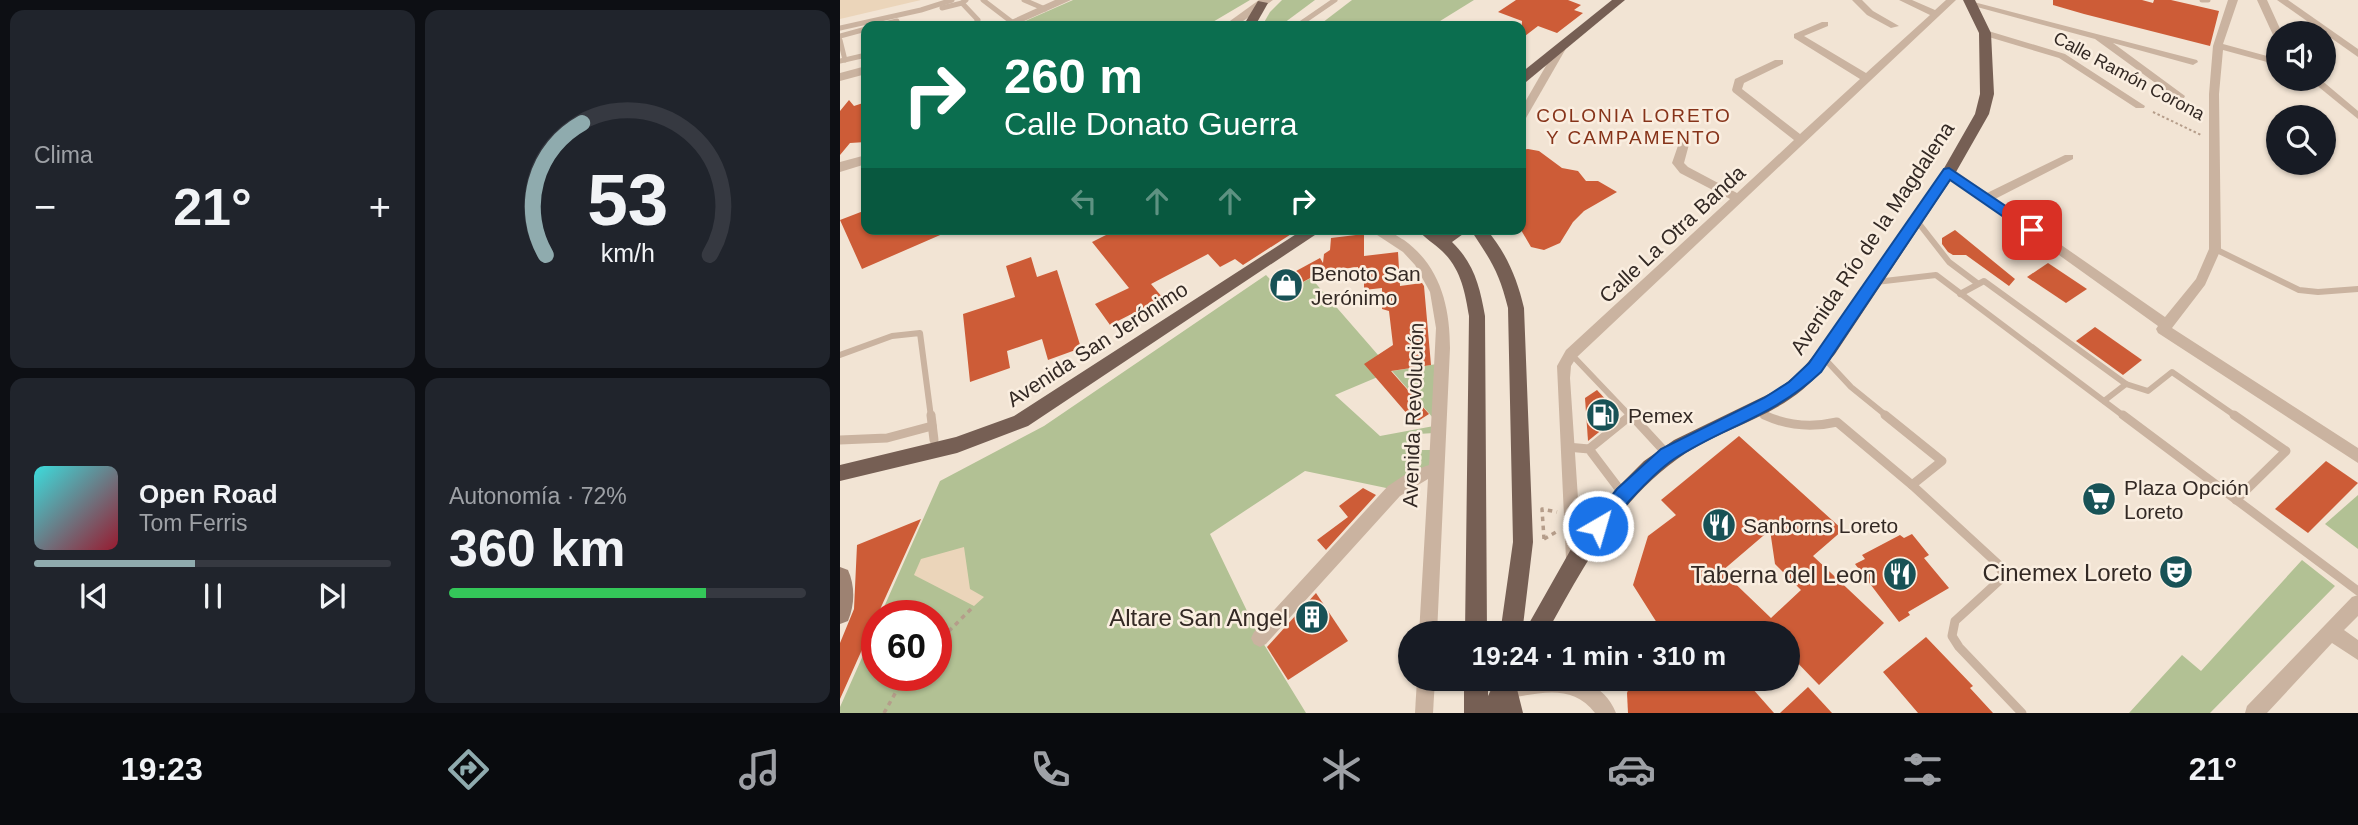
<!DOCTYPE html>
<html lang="es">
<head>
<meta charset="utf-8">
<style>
  :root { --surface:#171b24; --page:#20242c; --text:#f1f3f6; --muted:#9ea1a6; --line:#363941; --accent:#8fabae }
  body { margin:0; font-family:Arial,sans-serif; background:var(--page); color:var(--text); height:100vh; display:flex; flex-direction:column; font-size:26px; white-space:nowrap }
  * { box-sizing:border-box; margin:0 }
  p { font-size:23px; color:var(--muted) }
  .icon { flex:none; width:38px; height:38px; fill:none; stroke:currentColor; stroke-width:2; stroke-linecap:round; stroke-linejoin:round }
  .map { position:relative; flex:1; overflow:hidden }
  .panel { display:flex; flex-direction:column; gap:10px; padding:10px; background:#0d0f14; width:840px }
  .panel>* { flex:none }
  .hud { position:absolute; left:21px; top:21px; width:665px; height:214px; border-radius:14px; box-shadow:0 2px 5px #0004; background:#0b6e4f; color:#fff; overflow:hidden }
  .buttons { position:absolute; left:1426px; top:21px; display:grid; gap:14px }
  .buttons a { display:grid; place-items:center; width:70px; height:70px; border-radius:50%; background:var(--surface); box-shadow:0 2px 5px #0004; font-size:35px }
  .speed { position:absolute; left:21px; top:600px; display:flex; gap:14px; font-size:35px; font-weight:700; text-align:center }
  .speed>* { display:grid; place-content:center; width:91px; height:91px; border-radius:50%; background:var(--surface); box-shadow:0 2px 5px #0004; line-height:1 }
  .speed .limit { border:10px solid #d22; background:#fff; color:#111 }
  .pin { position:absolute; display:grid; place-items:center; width:60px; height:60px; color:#fff; margin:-30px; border-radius:14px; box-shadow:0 4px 10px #0006 }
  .me { position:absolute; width:77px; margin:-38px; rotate:38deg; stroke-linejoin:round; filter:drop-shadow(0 0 5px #0008) }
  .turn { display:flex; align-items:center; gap:24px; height:147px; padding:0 28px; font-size:32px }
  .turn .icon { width:91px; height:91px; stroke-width:2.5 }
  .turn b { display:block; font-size:49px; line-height:60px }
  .lanes { display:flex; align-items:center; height:66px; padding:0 28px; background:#0003; justify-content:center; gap:35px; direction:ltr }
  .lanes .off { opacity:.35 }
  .big { font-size:52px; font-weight:700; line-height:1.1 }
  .panel .tile { flex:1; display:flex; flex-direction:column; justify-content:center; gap:10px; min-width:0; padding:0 24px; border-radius:14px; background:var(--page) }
  .panel .dial { align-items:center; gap:0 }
  .dial svg { height:182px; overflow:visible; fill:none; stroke:var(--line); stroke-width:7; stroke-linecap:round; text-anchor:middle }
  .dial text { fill:var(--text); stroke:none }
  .song { display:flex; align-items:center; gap:21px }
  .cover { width:84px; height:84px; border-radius:10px; background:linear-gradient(135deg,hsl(180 70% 55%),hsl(350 70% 35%)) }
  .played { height:7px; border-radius:4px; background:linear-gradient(90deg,var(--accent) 45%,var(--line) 45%) }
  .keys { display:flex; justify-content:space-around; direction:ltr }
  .heat { display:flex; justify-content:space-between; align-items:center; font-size:38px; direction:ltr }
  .charge { height:10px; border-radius:5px; background:linear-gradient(90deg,#34c759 72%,var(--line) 0) }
  .panel .tiles { flex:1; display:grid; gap:10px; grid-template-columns:repeat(2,1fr) }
  .trip { position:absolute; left:558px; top:621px; width:402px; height:70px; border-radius:35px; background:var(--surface); box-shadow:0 2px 5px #0004; font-weight:700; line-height:70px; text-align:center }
  .menu { display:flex; height:112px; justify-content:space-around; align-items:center; background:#090b0e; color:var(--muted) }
  .menu .icon { width:49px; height:49px }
  .menu .selected { color:var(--accent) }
  .menu b { font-size:32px; color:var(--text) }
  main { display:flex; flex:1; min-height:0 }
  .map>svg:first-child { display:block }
</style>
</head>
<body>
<main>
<section class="panel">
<div class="tiles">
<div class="tile"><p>Clima</p>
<div class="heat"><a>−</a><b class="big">21°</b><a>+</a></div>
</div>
<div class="tile dial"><svg viewBox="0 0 100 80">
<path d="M14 69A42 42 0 1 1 86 69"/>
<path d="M14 69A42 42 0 0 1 30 11" stroke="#8fabae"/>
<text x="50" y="56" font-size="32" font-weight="700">53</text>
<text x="50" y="72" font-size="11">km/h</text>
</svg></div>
<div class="tile">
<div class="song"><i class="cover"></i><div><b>Open Road</b><p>Tom Ferris</p></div></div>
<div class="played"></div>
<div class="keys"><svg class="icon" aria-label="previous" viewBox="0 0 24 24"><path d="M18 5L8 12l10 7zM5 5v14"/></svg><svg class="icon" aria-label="pause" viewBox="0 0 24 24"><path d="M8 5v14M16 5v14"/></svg><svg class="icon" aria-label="next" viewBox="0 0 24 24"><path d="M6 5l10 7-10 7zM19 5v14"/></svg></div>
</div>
<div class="tile"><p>Autonomía · 72%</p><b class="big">360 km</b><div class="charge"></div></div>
</div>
</section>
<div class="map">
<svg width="1518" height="713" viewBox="0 0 1518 713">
  <rect width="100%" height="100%" fill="#f2e4d4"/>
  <g fill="#b2c194">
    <path d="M233 0H410L366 26H188L183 22Z"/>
    <path d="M442 0H475L440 26H422L430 12Z"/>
    <path d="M512 0H634L592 26H478Z"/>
    <path d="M426 275 443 293 471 278 552 371 597 364 594 419 552 371 495 395 540 436 594 426V433L578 434 577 450H593L592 465 551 489 465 471 370 534 420 638 466 713H0V707L37 624V676H96V616H40L100 481 204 426Z"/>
    <path d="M1518 495V549L1485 524Z"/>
    <path d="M1462 560 1495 586 1370 713H1289L1342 655 1361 671Z"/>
  </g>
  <g fill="#ebd5ba">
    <path d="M0 0H81L0 19Z"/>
    <path d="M124 547 130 589 144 597 134 606 74 575 81 559Z"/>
  </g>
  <g fill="#cd5c37" fill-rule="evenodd">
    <path d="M676 0H728L741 5 734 10 743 13 717 33 698 26 681 39 682 21 658 12Z"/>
    <path d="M1213 0H1302L1313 3 1314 0H1331L1379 11 1370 46 1244 14 1213 5Z"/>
    <path d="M9 100 14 106 26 102V142L10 143 0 155V111Z"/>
    <path d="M688 149 699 151 722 168 738 171 746 181H758L777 192 744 211 733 222 720 243 704 250 691 247 681 230 685 209H681V150Z"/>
    <path d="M26 210V229H114L22 269 0 220Z"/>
    <path d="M278 229H459L403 265 395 259 380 267 368 254 311 284 323 298 270 325 255 304 289 288 252 242Z"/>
    <path d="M1115 230 1175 279 1169 286 1126 255H1113L1108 252 1102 244V238Z"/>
    <path d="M524 234V256L558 252 560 286 582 283 584 286 591 365 551 371 589 414 575 423 524 364 553 345 549 311 542 309V288L524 290V279L518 277V267L483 271 443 293 434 283 480 258 483 263 484 254 490 250 491 238Z"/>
    <path d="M191 257 197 277 217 270 241 348 208 360 202 339 167 351 170 368 130 382 123 314 175 297 166 266Z"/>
    <path d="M1208 263 1247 289 1226 303 1187 277Z"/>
    <path d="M1255 327 1302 360 1283 375 1236 341Z"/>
    <path d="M757 390 780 415 748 441 745 398Z"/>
    <path d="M899 436 1003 530 973 556 1044 623 979 685 948 653V634H824L793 585 808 536 836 515 821 500ZM930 530 935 564 961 590 931 618 882 571Z"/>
    <path d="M1486 461 1518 483 1468 533 1435 509Z"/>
    <path d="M523 488 536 495 486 550 477 540 508 517 499 506Z"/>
    <path d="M81 519 37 616 0 699V643L14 609 17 545Z"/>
    <path d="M1072 534 1089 555 1084 558 1109 588 1068 612 1070 615 1059 622 1015 564 1025 559 1022 555 1060 535 1064 538Z"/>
    <path d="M476 593 508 641 448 680 427 647Z"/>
    <path d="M1086 637 1133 686 1130 688 1153 713H1078L1043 672Z"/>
    <path d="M792 679H904L934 713H788L787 693Z"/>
    <path d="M968 687 992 713H940Z"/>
  </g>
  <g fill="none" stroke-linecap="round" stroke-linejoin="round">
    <path stroke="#b59d8a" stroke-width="2" stroke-dasharray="2.5 2.5" stroke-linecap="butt" d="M1313 112 1361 135"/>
    <g stroke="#b59d8a" stroke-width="3.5" stroke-dasharray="4.5 4.5" stroke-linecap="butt">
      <path d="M704 539 702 509 717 512"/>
      <path d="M704 539 716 532"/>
      <path d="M767 547 784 526"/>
      <path d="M96 644 134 606"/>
      <path d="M44 713 65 676"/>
    </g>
    <g stroke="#cab3a0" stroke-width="5">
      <path d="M126 0 122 3 138 20 133 26"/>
      <path d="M143 0 177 26"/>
      <path d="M184 0 205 9"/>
      <path d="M1362 0H1368"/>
      <path d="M102 8 122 3"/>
      <path d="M36 26 57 21"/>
      <path d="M457 26 495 0"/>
      <path d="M0 28 81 10 112 0"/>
      <path d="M0 36 26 29"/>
      <path d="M0 40 5 60"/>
      <path d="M0 61 26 55"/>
    </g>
    <g stroke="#cab3a0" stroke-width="6">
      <path d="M1077 221 1109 262 1137 283"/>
      <path d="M1375 249 1459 290 1478 292 1518 289"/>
      <path d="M1036 282 1096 275 1285 417"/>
      <path d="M1120 294 1144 281 1286 384"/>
      <path d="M731 354 791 417"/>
      <path d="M0 355 52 336 80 333 91 417"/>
      <path d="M984 358 1011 387 1048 417"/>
      <path d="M1264 401 1286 384 1308 391 1332 372 1397 417"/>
      <path d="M916 411 928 417"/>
    </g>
    <g stroke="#cab3a0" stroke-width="9">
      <path d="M91 415 94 440"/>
      <path d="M924 415C948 426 971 428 997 422L1072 485 1158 564 1162 572 1161 579 1115 621 1112 636 1119 647 1182 713"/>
      <path d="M1045 415 1102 461 1072 485"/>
      <path d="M1283 415 1518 591"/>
      <path d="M1394 415 1446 451 1396 500"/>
      <path d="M792 416 827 454"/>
      <path d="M0 440 47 438 92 426"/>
      <path d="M727 447 749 449 783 494"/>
      <path d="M749 449 791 415"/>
    </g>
    <g fill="#cab3a0" fill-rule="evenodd">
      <path d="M1012 0H1022L1033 11 1059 26 1051 28 1027 15Z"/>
      <path d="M1059 0H1072L1095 10 1106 0H1116L736 358 731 366 730 378 742 559 740 565 734 567 728 565 726 559 717 366 726 350 890 199 840 173 832 163 841 137 846 134 851 137 844 163 848 167 897 193 954 140 893 92 892 90 895 79 935 60H943V64L904 83 902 89 960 134 1020 79 954 38V34L982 22H988V26L964 36 1026 73 1090 15Z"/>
      <path d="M1126 0 1357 60 1358 62 1353 65 1273 43 1345 96 1344 98H1336L1255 39 1126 4Z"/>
      <path d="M1388 0H1398L1383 44 1438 59V65L1383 50 1379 94 1381 249 1365 285 1332 328 1518 448V463L1318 333 1316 329 1318 326 1103 172 1109 168 1113 169 1147 193 1225 155H1233V159L1155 199 1325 317 1356 279 1369 249V94L1373 46Z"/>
      <path d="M1417 0H1427L1442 33H1438V38L1433 35Z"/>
      <path d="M1437 0H1448L1518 49V57Z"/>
      <path d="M1145 30 1225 54 1305 106 1304 108H1296L1219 58 1142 35V31Z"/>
      <path d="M723 42 728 45 686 118 681 121V109L718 45Z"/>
      <path d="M1469 79H1480L1518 111V119Z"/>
      <path d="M528 229C533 229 540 228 545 229 551 231 558 237 564 240 600 266 610 306 610 348L597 634H579L588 479 560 496 426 644 420 647 414 644 411 638 414 632 548 486 569 472 589 465 596 328 590 292 575 265 563 252Z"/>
      <path d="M1518 595V616L1504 630 1518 640V660L1492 643 1427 713H1405L1407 706 1512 597Z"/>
      <path d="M577 679H595L593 713H575Z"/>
      <path d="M675 679C713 679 758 669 776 713H755C731 682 698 694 664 699L657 697 655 690 657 683Z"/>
    </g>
    <g fill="#cab3a0" fill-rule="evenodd">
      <path d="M215 0H231L173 26H158Z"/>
      <path d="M419 0H433L396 26H383Z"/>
      <path d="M26 66V74L0 81V73Z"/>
      <path d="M26 155V164L0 172V162Z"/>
    </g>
    <path fill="#9d8272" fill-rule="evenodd" d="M0 567 8 570C15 586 15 604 8 621L0 624Z"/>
    <g fill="#765f54" fill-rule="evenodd">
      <path d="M772 0H785L686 82 681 83V73Z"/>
      <path d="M1123 0H1135L1151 33 1154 94 1149 114 1116 172 995 354C981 371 969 387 950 399 918 421 878 432 846 453 779 497 744 566 706 634H683L739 535 776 489 804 461 834 440 937 390 960 372 983 344 1103 170 1135 114 1140 94 1139 33Z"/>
      <path d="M418 1 428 3 415 26H403Z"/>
      <path d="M464 229H484L188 426 117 453 0 481V465L116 437 174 416Z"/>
      <path d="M577 229H596L602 234 610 229H646C666 252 677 278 684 308L693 542 682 634H660L673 542 668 308C659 271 650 259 630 229L612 242C634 263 640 287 645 316L647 634H625L629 316C625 292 621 269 602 251 594 243 584 238 577 229Z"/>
      <path d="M624 679H648V696L656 679H682L677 689 683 713H624Z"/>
    </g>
  </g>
  <path fill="#1a73e8" stroke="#114b97" stroke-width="2" d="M1109 168 1197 227V233H1187L1110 180 981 372C933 417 885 426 834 459 819 469 803 486 791 499 780 510 773 529 758 534L752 532 749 526 752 520 777 489 821 449 924 398 949 382 969 363 1104 169Z"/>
  <defs>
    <g id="shop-disc" transform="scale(1.75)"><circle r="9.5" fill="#185256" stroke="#faeee0"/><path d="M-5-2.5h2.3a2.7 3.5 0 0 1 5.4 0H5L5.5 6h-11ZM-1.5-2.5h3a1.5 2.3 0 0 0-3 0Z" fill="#fff"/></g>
    <g id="fuel-disc" transform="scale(1.75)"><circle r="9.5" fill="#185256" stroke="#faeee0"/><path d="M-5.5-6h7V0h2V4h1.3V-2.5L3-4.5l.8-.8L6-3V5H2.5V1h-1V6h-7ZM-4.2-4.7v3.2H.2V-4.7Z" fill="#fff"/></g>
    <g id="supermarket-disc" transform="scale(1.75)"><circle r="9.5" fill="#185256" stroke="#faeee0"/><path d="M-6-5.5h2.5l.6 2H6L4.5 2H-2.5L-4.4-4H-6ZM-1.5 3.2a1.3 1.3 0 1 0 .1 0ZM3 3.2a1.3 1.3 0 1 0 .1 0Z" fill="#fff"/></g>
    <g id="restaurant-disc" transform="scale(1.75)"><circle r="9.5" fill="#185256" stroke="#faeee0"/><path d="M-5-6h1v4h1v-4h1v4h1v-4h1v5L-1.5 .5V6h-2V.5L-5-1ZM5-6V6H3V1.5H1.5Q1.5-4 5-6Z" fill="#fff"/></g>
    <g id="theatre-disc" transform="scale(1.75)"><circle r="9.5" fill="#185256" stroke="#faeee0"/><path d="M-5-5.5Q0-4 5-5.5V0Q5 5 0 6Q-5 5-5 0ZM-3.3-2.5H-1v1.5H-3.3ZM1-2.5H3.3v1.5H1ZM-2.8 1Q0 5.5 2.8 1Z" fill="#fff"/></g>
    <g id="building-disc" transform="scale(1.75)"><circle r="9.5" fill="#185256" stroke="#faeee0"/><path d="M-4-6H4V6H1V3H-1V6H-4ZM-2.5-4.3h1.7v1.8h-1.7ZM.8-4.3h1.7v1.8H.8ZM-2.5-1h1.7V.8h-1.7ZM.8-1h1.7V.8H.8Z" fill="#fff"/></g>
  </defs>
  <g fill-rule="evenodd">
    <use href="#shop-disc" x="446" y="285"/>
    <use href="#fuel-disc" x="763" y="415"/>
    <use href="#supermarket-disc" x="1259" y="499"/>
    <use href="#restaurant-disc" x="879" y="525"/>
    <use href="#theatre-disc" x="1336" y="572"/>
    <use href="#restaurant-disc" x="1060" y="574"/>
    <use href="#building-disc" x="472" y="617"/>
  </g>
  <g text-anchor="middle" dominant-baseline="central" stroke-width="5" stroke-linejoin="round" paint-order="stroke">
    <g font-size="18" fill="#332924" stroke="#faeee0">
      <text transform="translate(1289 76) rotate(28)">Calle Ramón Corona</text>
    </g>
    <g font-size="19" letter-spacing="2" fill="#863319" stroke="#faeee0">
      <text x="794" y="115">COLONIA LORETO<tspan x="794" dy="22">Y CAMPAMENTO</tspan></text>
    </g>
    <g font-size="21" fill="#332924" stroke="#faeee0">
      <text transform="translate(832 234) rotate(-43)">Calle La Otra Banda</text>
      <text transform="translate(1032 238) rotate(-56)">Avenida Río de la Magdalena</text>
      <text transform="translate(257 344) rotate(-33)">Avenida San Jerónimo</text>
      <text transform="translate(573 415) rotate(-88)">Avenida Revolución</text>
    </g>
    <g font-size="21" fill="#332924" stroke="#faeee0" text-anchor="start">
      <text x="471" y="273">Benoto San<tspan x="471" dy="24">Jerónimo</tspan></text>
      <text x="788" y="415">Pemex</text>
      <text x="1284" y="487">Plaza Opción<tspan x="1284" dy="24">Loreto</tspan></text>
      <text x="903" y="525">Sanborns Loreto</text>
    </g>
    <g font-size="24" fill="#332924" stroke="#faeee0" text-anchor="end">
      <text x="1312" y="572">Cinemex Loreto</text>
      <text x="1036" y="574">Taberna del Leon</text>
      <text x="448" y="617">Altare San Angel</text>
    </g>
  </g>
</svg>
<div class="buttons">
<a><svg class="icon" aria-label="sound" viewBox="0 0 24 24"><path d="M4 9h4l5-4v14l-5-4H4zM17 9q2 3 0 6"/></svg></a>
<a><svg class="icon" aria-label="search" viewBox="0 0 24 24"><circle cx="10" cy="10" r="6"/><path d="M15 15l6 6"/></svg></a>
</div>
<div class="speed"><div class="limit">60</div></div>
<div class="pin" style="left:1192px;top:230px;background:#d93025"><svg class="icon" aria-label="arrive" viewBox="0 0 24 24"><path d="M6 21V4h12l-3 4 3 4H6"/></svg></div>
<svg class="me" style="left:758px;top:526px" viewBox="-20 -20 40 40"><circle r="17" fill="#1a73e8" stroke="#fff" stroke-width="3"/><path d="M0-11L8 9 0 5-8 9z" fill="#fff"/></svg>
<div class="trip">19:24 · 1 min · 310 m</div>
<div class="hud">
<div class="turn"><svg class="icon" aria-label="right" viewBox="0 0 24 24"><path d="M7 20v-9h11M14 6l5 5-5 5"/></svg><div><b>260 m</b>Calle Donato Guerra</div></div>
<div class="lanes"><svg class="icon off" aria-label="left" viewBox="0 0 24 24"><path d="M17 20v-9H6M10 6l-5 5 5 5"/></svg><svg class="icon off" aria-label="ahead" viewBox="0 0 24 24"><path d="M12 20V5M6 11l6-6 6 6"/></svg><svg class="icon off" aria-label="ahead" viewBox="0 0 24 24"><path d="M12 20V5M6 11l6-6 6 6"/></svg><svg class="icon" aria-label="right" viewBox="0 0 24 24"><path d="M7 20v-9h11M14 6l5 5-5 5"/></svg></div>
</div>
</div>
</main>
<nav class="menu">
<b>19:23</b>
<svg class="icon selected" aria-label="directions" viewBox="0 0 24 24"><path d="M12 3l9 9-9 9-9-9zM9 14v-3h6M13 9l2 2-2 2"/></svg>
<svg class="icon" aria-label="music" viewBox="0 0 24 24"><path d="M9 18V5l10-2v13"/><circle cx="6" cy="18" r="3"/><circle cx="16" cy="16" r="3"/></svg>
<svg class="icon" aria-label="phone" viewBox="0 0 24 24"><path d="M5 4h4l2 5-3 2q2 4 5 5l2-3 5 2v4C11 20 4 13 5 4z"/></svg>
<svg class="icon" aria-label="climate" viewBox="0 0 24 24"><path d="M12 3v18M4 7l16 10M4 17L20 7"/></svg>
<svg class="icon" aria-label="car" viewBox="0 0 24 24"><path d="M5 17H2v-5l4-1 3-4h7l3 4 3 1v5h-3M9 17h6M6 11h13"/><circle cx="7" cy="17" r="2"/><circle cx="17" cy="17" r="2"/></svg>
<svg class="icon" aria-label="filters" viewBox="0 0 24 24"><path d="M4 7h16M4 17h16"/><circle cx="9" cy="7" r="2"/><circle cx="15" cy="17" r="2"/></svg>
<b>21°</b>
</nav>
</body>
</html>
